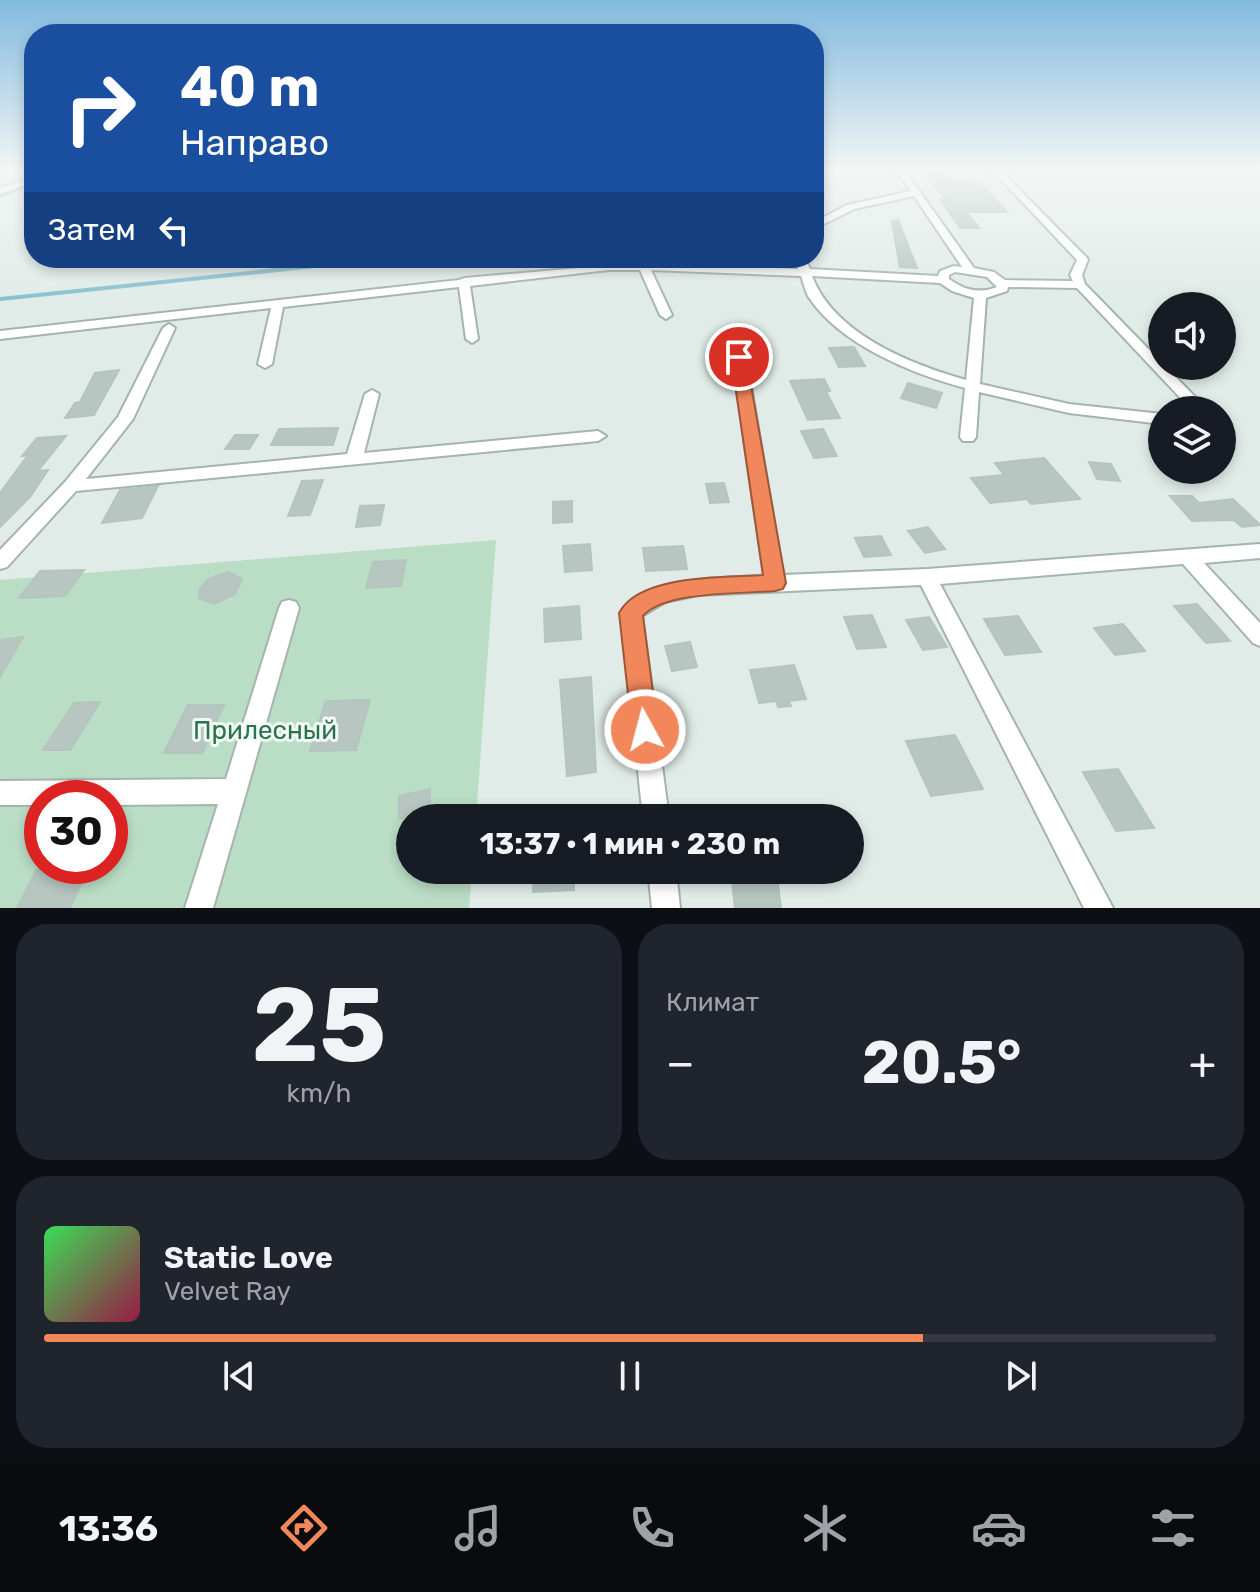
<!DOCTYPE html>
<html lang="ru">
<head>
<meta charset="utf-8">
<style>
  :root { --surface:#171b24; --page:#20242c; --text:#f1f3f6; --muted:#9ea1a6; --line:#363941; --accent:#f1875a }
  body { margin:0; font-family:Rubik,sans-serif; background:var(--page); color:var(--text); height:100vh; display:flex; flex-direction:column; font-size:30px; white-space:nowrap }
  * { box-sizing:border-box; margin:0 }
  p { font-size:26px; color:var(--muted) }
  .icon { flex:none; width:44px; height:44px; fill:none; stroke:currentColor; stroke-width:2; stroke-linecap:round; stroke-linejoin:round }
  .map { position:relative; height:908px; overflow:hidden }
  .details { display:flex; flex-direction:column; gap:16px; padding:16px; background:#0d0f14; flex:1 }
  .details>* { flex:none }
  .guide { position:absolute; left:24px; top:24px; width:800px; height:244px; border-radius:32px; box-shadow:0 4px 12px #0003; background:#1a4fa0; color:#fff; overflow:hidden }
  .tools { position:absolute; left:1148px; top:292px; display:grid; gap:16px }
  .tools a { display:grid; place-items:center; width:88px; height:88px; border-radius:50%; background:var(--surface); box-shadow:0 4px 12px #0003; font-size:40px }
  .speed { position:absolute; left:24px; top:780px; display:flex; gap:16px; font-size:40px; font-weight:700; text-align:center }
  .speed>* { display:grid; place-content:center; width:104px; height:104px; border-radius:50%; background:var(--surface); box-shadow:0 4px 12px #0003; line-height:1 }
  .speed .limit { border:12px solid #d22; background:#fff; color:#111 }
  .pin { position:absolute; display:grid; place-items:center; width:68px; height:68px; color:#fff; margin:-34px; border:4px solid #fff; border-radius:50%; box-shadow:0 2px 8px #0007 }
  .me { position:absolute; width:88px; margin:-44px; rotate:353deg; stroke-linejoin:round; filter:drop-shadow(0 0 6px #0008) }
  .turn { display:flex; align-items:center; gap:28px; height:168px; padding:0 24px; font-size:36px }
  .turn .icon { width:104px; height:104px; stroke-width:2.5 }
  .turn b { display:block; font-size:56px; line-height:68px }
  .then { display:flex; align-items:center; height:76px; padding:0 24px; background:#0003; gap:16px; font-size:30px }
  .big { font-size:60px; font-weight:700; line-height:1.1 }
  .details .widget { flex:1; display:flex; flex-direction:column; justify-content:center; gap:12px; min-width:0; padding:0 28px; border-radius:32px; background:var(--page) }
  .details .dial { align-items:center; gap:0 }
  .dial b { font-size:104px; line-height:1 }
  .song { display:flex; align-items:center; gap:24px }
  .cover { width:96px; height:96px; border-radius:12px; background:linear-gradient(135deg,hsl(130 70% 55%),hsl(340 70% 35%)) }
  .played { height:8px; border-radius:4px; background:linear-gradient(90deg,var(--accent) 75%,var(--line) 75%) }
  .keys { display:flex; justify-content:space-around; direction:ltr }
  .heat { display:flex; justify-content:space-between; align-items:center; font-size:44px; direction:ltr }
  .details .tiles { flex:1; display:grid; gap:16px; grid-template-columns:1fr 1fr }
  .widget:last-child { grid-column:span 2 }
  .trip { position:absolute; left:396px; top:804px; width:468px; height:80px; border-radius:40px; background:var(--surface); box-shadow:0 4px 12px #0003; font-weight:700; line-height:80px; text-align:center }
  .menu { display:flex; height:128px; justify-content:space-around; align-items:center; background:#090b0e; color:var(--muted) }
  .menu .icon { width:56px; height:56px }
  .menu .selected { color:var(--accent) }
  .menu b { font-size:36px; color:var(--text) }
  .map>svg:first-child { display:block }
</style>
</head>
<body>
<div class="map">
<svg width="1260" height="908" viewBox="0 0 1260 908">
  <rect width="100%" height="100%" fill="#e1ece8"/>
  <path fill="#baddc5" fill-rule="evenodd" d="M496 540 476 818H410V870H472L469 908H0V580ZM42 798H110V866H42Z"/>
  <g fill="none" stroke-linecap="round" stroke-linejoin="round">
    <path stroke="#89c2d1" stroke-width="3" d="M0 196 34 183"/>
    <path stroke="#89c2d1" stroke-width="4" d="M0 299 391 258"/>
  </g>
  <g fill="#b7c6c1" stroke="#b4c5bf" stroke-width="2">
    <path d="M922 171H944L951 180 979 181 1007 212H966L979 228H960L940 199 947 200Z"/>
    <path d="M898 220 917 268 900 267 892 222Z"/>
    <path d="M854 347 865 366 839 367 829 348Z"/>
    <path d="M119 370 94 415 65 418 75 403 80 402 95 373Z"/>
    <path d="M824 379 830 391 826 392 840 418 808 420 790 381Z"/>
    <path d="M908 383 942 393 936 408 901 398Z"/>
    <path d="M338 428 333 445H271L279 429Z"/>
    <path d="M823 429 837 456 814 458 801 431Z"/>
    <path d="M235 435H258L249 449H225Z"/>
    <path d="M66 436 38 471 48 470 30 497 0 527V493L28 455 22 456 37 438Z"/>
    <path d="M1044 458 1080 499 1031 504 1027 499 990 503 971 478 1004 475 995 463Z"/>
    <path d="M1089 462 1111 464 1120 481 1097 479Z"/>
    <path d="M323 480 310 515 288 516 302 481Z"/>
    <path d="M724 483 729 502 710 503 706 484Z"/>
    <path d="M158 486 142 518 102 523 120 490Z"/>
    <path d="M1170 496H1192L1199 503 1233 499 1260 525 1242 527 1234 520 1192 521Z"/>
    <path d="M572 501V522L553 523V502Z"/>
    <path d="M384 505 380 525 356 527 360 506Z"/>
    <path d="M928 527 945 549 925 553 908 531Z"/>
    <path d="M881 536 891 555 864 557 855 538Z"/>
    <path d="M590 544 592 570 565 572 563 546Z"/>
    <path d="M683 546 687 569 646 571 643 548Z"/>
    <path d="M406 560 401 586 366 588 373 562Z"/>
    <path d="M84 570 65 596 19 598 40 571Z"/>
    <path d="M228 572 242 579 235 594 214 604 199 598 200 589 208 579Z"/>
    <path d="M1197 604 1230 641 1206 643 1174 606Z"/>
    <path d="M579 606 581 639 545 642 544 609Z"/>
    <path d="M872 615 886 647 857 649 844 617Z"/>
    <path d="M1018 616 1041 652 1005 655 984 619Z"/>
    <path d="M929 617 947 647 923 650 906 620Z"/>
    <path d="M1123 624 1145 651 1115 655 1094 628Z"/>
    <path d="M23 637 0 677V640Z"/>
    <path d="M690 642 697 667 672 671 665 646Z"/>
    <path d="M794 665 806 699 789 701 791 706 778 707 776 701 759 703 750 670Z"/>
    <path d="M591 677 596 772 567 776 560 680Z"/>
    <path d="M370 700 356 750 310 751 326 701Z"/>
    <path d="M100 702 70 750H43L74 703Z"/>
    <path d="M188 705H224L202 753H164Z"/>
    <path d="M955 735 983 789 931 796 906 741Z"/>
    <path d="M1118 769 1154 828 1116 831 1083 772Z"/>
    <path d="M430 789V818H399V796Z"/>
    <path d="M89 866 70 908H17L37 869Z"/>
    <path d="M534 870H574V890L533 892Z"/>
    <path d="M731 870H776L781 908H735Z"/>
  </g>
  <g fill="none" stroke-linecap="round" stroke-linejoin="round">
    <g stroke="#a4b4af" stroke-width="4">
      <g id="street">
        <path d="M897 171H905L974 268 994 272 1005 280 1073 281 1070 275 1077 260 993 171H1001L1087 258 1088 260 1082 275 1085 284 1162 363V366H1165L1200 402 1201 410H1187L1188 406 1077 288 1008 287 1007 291 986 298 980 384 1069 404 1162 414V424L1069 413 979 392 976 437 973 441H963L960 437 965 388C913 374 841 345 810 299 805 293 804 283 801 276L651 270 672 315 666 319 660 315 640 270H608L470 286 478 339 472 343 466 339 459 287 283 307 272 364 265 368 258 364 271 308 0 339V331L459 280 464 278 637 263 635 258H645L647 263 798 269 795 258H805L810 269 938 276 940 271 954 266 962 267 914 196 854 209 814 229V222L847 205 911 191ZM955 272 987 277 997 287C979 294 964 290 949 279V275ZM812 276 940 283 952 291 974 298 966 380C910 364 834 334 812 276Z"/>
        <path d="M34 176V182L0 194V188Z"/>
        <path d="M169 324 175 328 133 419 86 479 347 454 365 394 372 390 379 394 364 453 598 431 606 436 598 441 76 491 7 567 0 569V550L65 482 118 417 163 328Z"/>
        <path d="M739 353 746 357 783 575 927 569 1260 544V558L1204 563 1260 623V646L1253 643 1183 564 940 584 1113 908H1084L921 585 698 595 665 602 642 616 669 818H643L621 613C640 575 728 578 764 576L732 357Z"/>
        <path d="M289 600 296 602 299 608 213 908H185L218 804 110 805V798H42V805H0V781L226 779 279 608 282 602Z"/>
        <path d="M648 870H676L680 908H652Z"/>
      </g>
    </g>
    <use href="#street" fill="#fff" fill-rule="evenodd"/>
  </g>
  <linearGradient id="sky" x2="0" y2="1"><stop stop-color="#82badf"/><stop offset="0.57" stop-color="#f2f6f5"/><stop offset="1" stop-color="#f2f6f5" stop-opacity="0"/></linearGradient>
  <rect width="1260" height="298" fill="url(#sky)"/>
  <path fill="#f1875a" stroke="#9d583a" stroke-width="2" d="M739 353 746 357 786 583 783 589 775 591C741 594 665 591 643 616L658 730 654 739 645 743 636 739 632 730 619 613C639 574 724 578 763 575L731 357Z"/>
  <g text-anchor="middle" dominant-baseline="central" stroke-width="6" stroke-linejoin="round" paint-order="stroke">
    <g font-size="26" fill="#2c734b" stroke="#f2f8f5">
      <text x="265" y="730">Прилесный</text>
    </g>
  </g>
</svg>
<div class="tools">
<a><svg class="icon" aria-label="sound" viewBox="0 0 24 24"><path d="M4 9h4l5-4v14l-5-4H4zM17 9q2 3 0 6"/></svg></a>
<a><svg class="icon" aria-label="layers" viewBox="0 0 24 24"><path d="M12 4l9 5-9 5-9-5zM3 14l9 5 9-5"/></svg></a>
</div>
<div class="speed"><div class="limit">30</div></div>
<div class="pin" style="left:739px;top:357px;background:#d93025"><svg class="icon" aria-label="arrive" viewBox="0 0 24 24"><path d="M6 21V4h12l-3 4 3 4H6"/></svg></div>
<svg class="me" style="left:645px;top:730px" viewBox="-20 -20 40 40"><circle r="17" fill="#f1875a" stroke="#fff" stroke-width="3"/><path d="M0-11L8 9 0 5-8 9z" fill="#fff"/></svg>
<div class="trip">13:37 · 1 мин · 230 m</div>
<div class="guide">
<div class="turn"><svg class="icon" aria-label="right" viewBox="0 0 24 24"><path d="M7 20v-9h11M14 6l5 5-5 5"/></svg><div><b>40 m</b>Направо</div></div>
<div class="then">Затем<svg class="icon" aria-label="left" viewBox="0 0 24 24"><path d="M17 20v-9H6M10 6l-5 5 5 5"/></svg></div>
</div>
</div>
<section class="details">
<div class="tiles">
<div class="widget dial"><b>25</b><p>km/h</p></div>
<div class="widget"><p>Климат</p>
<div class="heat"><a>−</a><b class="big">20.5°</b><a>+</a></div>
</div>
<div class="widget">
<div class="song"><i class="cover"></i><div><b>Static Love</b><p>Velvet Ray</p></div></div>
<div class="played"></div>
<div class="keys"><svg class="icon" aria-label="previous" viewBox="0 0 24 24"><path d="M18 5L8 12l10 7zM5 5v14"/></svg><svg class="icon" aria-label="pause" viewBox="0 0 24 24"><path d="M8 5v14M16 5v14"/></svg><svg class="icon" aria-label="next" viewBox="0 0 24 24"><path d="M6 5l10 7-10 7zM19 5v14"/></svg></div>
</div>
</div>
</section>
<nav class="menu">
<b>13:36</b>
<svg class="icon selected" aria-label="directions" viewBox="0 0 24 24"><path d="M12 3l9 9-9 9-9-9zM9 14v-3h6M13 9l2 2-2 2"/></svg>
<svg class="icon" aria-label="music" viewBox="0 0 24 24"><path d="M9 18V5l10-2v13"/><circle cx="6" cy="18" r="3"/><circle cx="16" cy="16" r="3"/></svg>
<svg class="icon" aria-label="phone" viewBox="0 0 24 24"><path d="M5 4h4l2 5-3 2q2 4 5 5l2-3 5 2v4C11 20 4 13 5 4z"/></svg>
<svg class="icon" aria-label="climate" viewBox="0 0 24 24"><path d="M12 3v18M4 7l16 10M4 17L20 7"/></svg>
<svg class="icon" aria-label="car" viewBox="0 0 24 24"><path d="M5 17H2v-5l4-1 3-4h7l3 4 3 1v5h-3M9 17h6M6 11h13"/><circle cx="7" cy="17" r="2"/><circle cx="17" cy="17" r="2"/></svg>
<svg class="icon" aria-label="filters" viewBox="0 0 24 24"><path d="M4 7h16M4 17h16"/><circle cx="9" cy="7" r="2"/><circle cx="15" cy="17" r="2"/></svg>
</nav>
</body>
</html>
